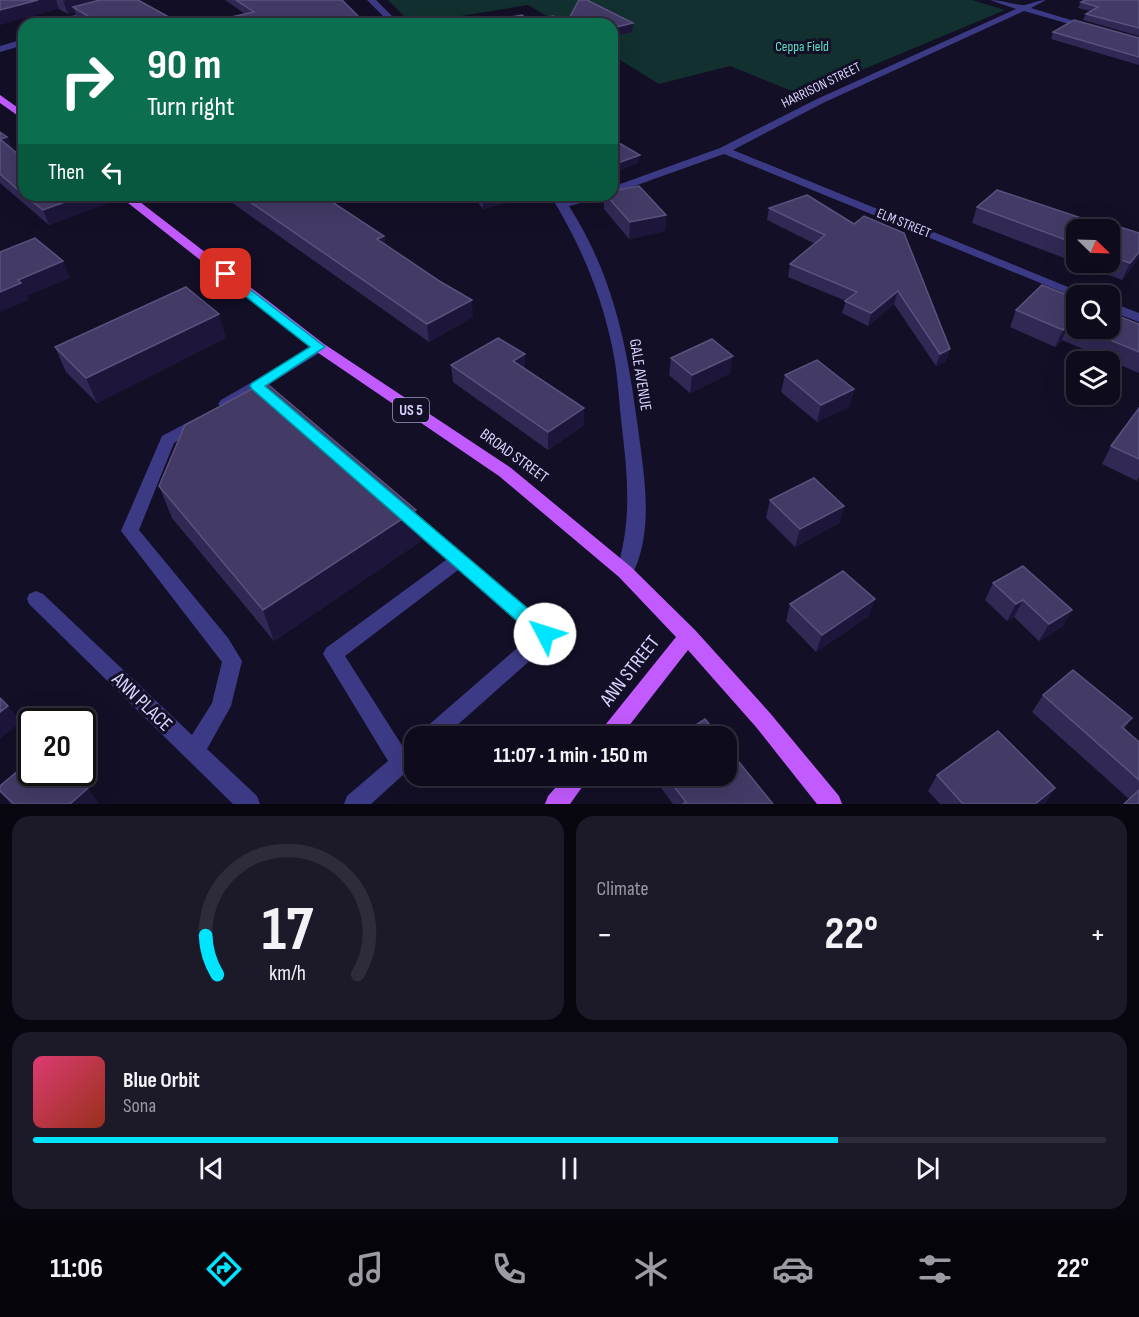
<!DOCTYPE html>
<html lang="en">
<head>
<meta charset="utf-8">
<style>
  :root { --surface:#0e0b1c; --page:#1c1929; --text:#f1f3f6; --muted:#9b9ba3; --line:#2e2b3b; --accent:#00e5ff }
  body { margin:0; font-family:"Sofia Sans Condensed",sans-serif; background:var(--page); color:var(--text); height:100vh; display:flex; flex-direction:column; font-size:22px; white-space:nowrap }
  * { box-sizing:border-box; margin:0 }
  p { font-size:20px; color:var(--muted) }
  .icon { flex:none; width:33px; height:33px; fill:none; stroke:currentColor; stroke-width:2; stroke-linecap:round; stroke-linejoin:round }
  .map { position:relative; height:804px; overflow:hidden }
  .details { display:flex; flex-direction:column; gap:12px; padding:12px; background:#08060f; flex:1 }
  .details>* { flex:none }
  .hud { position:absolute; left:18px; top:18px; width:600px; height:183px; border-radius:18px; box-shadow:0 6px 24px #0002,0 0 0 2px var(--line); background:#0b6e4f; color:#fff; overflow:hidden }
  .needle { width:39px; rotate:113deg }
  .buttons { position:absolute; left:1066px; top:219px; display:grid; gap:12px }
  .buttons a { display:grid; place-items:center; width:54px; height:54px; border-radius:12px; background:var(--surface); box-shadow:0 6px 24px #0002,0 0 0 2px var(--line); font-size:30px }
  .speed { position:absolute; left:18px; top:708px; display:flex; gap:12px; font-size:30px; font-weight:700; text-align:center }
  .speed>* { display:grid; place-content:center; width:78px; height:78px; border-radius:50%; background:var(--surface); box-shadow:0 6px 24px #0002,0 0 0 2px var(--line); line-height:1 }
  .speed .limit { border:3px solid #111; border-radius:9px; background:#fff; color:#111 }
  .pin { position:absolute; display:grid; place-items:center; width:51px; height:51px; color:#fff; margin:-26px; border-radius:12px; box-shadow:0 3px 9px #0006 }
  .me { position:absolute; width:66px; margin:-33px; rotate:310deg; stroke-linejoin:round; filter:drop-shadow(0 0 4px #0008) }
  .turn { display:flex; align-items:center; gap:21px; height:126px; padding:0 30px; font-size:27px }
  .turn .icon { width:78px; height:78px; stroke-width:2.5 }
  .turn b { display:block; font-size:42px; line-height:51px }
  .then { display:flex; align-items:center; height:57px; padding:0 30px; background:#0003; gap:12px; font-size:22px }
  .big { font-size:45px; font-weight:700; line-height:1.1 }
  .details .card { flex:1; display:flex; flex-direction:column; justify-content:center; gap:9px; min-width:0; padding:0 21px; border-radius:18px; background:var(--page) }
  .details .dial { align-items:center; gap:0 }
  .dial svg { height:156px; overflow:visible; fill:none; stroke:var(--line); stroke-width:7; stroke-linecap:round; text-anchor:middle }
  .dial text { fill:var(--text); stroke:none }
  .song { display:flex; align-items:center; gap:18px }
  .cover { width:72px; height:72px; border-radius:9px; background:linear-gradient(135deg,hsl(340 70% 55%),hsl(10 70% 35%)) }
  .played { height:6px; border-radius:3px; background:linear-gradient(90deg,var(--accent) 75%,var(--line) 75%) }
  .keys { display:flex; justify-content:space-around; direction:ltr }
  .heat { display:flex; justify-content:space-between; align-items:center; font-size:33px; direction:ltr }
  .details .tiles { flex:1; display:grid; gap:12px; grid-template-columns:1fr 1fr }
  .card:last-child { grid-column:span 2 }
  .trip { position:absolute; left:404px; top:726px; width:333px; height:60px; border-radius:18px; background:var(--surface); box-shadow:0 6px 24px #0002,0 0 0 2px var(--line); font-weight:700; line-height:60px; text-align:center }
  .tabs { display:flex; height:96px; justify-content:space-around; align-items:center; background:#06040b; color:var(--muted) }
  .tabs .icon { width:42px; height:42px }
  .tabs .on { color:var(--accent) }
  .tabs b { font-size:27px; color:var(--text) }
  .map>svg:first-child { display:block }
</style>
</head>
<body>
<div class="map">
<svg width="1139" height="804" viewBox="0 0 1139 804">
  <rect width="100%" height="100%" fill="#130f26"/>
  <path fill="#12302f" d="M388 0H972L1005 10 802 95 730 66 659 84 612 55V24H561L528 5 412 24Z"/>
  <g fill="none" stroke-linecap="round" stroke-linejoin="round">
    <g fill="#3d3a85" fill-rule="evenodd">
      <path d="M367 0H376L400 24H391Z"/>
      <path d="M990 0C1001 0 1010 4 1021 5 1028 6 1037 0 1046 0L1031 8 1094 27 1090 30 1024 11 823 103 733 150 1090 296H1077V298L724 154 612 194V187L720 148 817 99 1016 9Z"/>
      <path d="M96 9 100 11 99 13 57 24H43Z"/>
      <path d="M24 39V45L0 52V46Z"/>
      <path d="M550 195H562L565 200 586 195H606L604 197 569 206C614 277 627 346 638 428 644 476 655 532 631 577L625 579 619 577 616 572C632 523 628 478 622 428 619 402 618 376 613 351 602 295 580 243 550 195Z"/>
      <path d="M1110 302 1139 313V322L1110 311Z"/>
      <path d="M319 343 326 347 324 350 231 408H221L218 404 221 400Z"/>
      <path d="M198 417 206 422 203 426 174 443 139 530 228 638 242 661 231 706 207 749 257 796 260 804H233L29 604 27 599 29 594 36 591 43 594 192 735 212 703 222 662 121 531 162 436Z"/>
      <path d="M404 507 410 508 552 629 555 635 552 641 445 736H421L424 729 532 635 458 570 345 656 403 747 414 741V765L371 804H344L347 796 388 761 323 654 326 648 446 560 398 518 396 513 398 508Z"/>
    </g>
    <g fill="#c25bff" fill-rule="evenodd">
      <path d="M0 95 24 112V120L0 103Z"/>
      <path d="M118 195H131L324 344 511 468 631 567 695 630 770 713 839 796 842 804H817L756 727 688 650 621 736H599L602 729 676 637 619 577 499 476 314 350Z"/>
      <path d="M566 776H590L570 804H545L548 796Z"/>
    </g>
  </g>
  <g fill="#312854" fill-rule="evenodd">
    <path d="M0 0H138L179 24H83L78 21 75 12 68 14 59 9Z"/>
    <path d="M225 0H342L366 24H220L218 20 245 14Z"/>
    <path d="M1139 0V36L1083 20 1086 14 1090 11 1078 8 1081 2Z"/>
    <path d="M1053 32 1139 38V65L1051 39Z"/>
    <path d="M0 132 7 137 12 149 24 195 116 200 49 225 0 183Z"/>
    <path d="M997 190 1114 229 1117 226 1139 233V258L1122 280 972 223 977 207ZM1077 230H1110V262H1077Z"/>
    <path d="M221 195H300L305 199 384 236 385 245 473 317 429 342Z"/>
    <path d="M472 195H513V201L483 209Z"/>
    <path d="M604 195H612L666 215 665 231 629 239 604 209Z"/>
    <path d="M769 208 854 224 950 349 945 362 936 366 894 304 868 326 842 313 846 301 788 277 790 264 815 244 767 220Z"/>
    <path d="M1077 299V328H1110L1139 324V373L1062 340 1055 347 1010 327 1016 310Z"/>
    <path d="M226 338 97 403 66 372 55 347Z"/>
    <path d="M671 358 730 373 690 393 669 375Z"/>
    <path d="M451 365 525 369 584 408V425L548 450 453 382Z"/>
    <path d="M785 375 854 389 849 407 817 422 781 392Z"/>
    <path d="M1139 408V477L1137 481 1102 464 1111 446Z"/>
    <path d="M159 486 421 541 274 641 172 518Z"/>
    <path d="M770 500 844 506 839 523 795 547 766 518Z"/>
    <path d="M993 583 1072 610 1062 627 1039 641 1014 617 1007 621 985 600Z"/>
    <path d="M790 604 869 616 816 652 786 621Z"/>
    <path d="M1043 695 1132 718 1124 729 1139 742V804L1129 799 1032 712Z"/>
    <path d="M937 775 1055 788 1044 804H940L928 791Z"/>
    <path d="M652 776H726L773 804H673Z"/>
    <path d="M0 792 99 804H11Z"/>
  </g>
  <g fill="#1d163a">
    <path d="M38 0H56L59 9 0 25V10Z"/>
    <path d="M67 0H99L73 7 75 12 68 14 63 1Z"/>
    <path d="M553 16V24H549V22Z"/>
    <path d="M633 23 632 32 612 36V28Z"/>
    <path d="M7 137 13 151 0 139Z"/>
    <path d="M640 155 639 163 612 173V165Z"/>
    <path d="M84 195H114L116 200 49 225 43 210Z"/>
    <path d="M493 195H513V201L483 209V198Z"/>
    <path d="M666 215 665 231 629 239 630 222Z"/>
    <path d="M384 236 386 253 377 239Z"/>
    <path d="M1139 252V258L1122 280 1130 263Z"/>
    <path d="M63 261 70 278 27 296 29 300 0 312V292L18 280Z"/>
    <path d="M898 291 894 304 868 326 871 313Z"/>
    <path d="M472 300 473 317 429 342 427 324Z"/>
    <path d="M219 314 226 338 97 403 86 378Z"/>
    <path d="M1069 323 1062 340 1055 347 1063 330Z"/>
    <path d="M950 349 945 362 936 366 940 354Z"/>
    <path d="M525 354V371L513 361Z"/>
    <path d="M733 356 730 373 690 393 692 375Z"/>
    <path d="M854 389 849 407 817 422 821 405Z"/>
    <path d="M584 408V425L548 450V432Z"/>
    <path d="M844 506 839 523 795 547 800 529Z"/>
    <path d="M416 510 421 541 274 641 263 610Z"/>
    <path d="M875 599 869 616 816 652 822 635Z"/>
    <path d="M1023 600 1014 617 1007 621 1016 604Z"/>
    <path d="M1072 610 1062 627 1039 641 1049 624Z"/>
    <path d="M8 706 21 722 0 739V712Z"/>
    <path d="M88 788 99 804H70Z"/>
    <path d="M1055 788 1044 804H1035Z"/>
  </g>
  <g fill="#433a66" stroke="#5a527e" stroke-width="1.5">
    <path d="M0 0H38L0 10Z"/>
    <path d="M100 0H138L178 22 170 24H101L73 7Z"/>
    <path d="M236 0H342L366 24H223L218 20 254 12Z"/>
    <path d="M579 0H587L633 23 612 28V24H566Z"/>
    <path d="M1086 0H1139V28L1086 14 1098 7 1081 2Z"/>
    <path d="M522 15 529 20 553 16 549 22 552 24H493L505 18Z"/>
    <path d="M1074 20 1139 38V57L1053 32Z"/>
    <path d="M0 132 7 137 0 139 24 159V195L0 174Z"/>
    <path d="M612 139 640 155 612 165Z"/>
    <path d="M639 186 666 215 630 222 606 195H612V191Z"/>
    <path d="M997 190 1114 229 1117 226 1139 233V252L1130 263 1110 256V230H1077V244L977 207Z"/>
    <path d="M24 195H84L43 210Z"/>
    <path d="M240 195H300L305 199 315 195 323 200 326 198 384 236 377 239 441 282 472 300 427 324Z"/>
    <path d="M481 195H493L483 198Z"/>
    <path d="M807 195 854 224 864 216 904 233 950 349 940 354 898 291 871 313 845 301 857 292 790 264 825 235 769 208Z"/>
    <path d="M35 238 63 261 18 280 21 283 0 292V252Z"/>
    <path d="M1042 285 1077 299V326L1069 323 1063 330 1016 310Z"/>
    <path d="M186 287 219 314 86 378 55 347Z"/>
    <path d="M1110 313 1139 324V352L1082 328H1110Z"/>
    <path d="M498 338 525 354 513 361 584 408 548 432 451 365Z"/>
    <path d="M712 339 733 356 692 375 671 358Z"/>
    <path d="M817 360 854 389 821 405 785 375Z"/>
    <path d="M265 382 416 510 263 610 159 486 185 425Z"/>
    <path d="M1139 408V459L1111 446Z"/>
    <path d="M814 478 844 506 800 529 770 500Z"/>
    <path d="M1023 566 1072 610 1049 624 1023 600 1016 604 993 583Z"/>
    <path d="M843 571 875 599 822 635 790 604Z"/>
    <path d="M1073 670 1132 718 1122 727 1139 742V780L1043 695Z"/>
    <path d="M0 698 8 706 0 712Z"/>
    <path d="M705 719 719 736H679Z"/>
    <path d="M998 731 1055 788 1035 804H963L937 775Z"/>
    <path d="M726 746 773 804H683L686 802 666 776H726Z"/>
    <path d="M32 759V772H70L88 788 70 804H14L0 791V786Z"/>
    <path d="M1139 790V804H1124Z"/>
  </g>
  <path fill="#00e5ff" stroke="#0095a6" stroke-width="1.5" d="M226 271 325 347 265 386 552 629 554 634 552 640 545 642 539 640 252 389 250 386 252 383 310 347 221 277 220 274Z"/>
  <g text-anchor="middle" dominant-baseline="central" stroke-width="6" stroke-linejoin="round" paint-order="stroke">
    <g font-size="14" fill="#5fe0c0" stroke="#130f26">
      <text x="802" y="46">Ceppa Field</text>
    </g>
    <g font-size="14" fill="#d9d4ff" stroke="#130f26">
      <text transform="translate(821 85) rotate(-26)">HARRISON STREET</text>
      <text transform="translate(904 223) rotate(22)">ELM STREET</text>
    </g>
    <rect fill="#130f26" stroke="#9e99be" stroke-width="1.5" x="393" y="398" width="36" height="24" rx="4.5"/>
    <g font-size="15" font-weight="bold" fill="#d9d4ff">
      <text x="411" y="410">US 5</text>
    </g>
    <g font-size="16" fill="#d9d4ff" stroke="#130f26">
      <text transform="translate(640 375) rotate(81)">GALE AVENUE</text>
      <text transform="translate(514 456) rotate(36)">BROAD STREET</text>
    </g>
    <g font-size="20" fill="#d9d4ff" stroke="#130f26">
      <text transform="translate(630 671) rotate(-52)">ANN STREET</text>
      <text transform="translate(142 702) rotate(44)">ANN PLACE</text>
    </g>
  </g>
</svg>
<div class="buttons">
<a><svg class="needle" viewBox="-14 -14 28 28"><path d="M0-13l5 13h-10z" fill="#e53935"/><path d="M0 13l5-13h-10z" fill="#9b9ba3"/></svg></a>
<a><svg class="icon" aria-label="search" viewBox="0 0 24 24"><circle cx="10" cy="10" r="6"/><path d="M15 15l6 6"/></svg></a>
<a><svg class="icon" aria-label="layers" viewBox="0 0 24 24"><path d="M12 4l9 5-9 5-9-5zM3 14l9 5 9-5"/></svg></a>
</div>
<div class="speed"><div class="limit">20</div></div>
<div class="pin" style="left:226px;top:274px;background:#d93025"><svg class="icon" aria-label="arrive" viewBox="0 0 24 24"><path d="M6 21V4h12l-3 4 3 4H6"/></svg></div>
<svg class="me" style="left:545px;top:634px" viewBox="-20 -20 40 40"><circle r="19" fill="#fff"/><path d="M0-13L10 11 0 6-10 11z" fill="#00e5ff"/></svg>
<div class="trip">11:07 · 1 min · 150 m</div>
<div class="hud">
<div class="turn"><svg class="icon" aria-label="right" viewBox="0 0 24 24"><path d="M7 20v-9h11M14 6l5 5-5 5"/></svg><div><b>90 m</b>Turn right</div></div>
<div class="then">Then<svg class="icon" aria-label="left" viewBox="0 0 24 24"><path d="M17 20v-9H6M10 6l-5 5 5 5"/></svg></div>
</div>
</div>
<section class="details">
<div class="tiles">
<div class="card dial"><svg viewBox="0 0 100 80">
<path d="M14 69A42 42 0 1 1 86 69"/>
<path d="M14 69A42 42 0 0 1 8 49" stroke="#00e5ff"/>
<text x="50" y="56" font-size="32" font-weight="700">17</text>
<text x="50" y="72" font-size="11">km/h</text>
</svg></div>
<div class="card"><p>Climate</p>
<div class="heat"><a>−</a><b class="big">22°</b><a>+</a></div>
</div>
<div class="card">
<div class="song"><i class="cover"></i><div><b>Blue Orbit</b><p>Sona</p></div></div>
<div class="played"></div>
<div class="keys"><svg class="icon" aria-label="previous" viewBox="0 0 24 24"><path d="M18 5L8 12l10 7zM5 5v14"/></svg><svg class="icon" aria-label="pause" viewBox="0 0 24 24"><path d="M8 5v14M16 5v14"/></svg><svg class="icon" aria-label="next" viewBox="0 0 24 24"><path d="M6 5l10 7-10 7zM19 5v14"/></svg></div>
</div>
</div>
</section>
<nav class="tabs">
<b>11:06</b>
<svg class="icon on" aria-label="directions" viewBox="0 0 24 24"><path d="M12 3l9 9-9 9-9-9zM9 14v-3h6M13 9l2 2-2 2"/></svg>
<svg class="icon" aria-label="music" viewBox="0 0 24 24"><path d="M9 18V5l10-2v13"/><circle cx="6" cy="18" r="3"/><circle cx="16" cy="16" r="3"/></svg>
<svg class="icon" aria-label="phone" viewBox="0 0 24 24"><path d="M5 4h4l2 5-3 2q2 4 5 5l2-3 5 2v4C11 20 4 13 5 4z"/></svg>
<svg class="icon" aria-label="climate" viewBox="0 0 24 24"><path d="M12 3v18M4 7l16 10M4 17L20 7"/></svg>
<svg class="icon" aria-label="car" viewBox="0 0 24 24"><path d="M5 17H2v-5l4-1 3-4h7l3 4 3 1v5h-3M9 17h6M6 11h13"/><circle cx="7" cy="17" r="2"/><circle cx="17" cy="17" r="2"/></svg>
<svg class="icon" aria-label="filters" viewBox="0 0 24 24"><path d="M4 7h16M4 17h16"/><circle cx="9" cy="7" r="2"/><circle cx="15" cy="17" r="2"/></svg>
<b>22°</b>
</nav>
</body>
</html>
